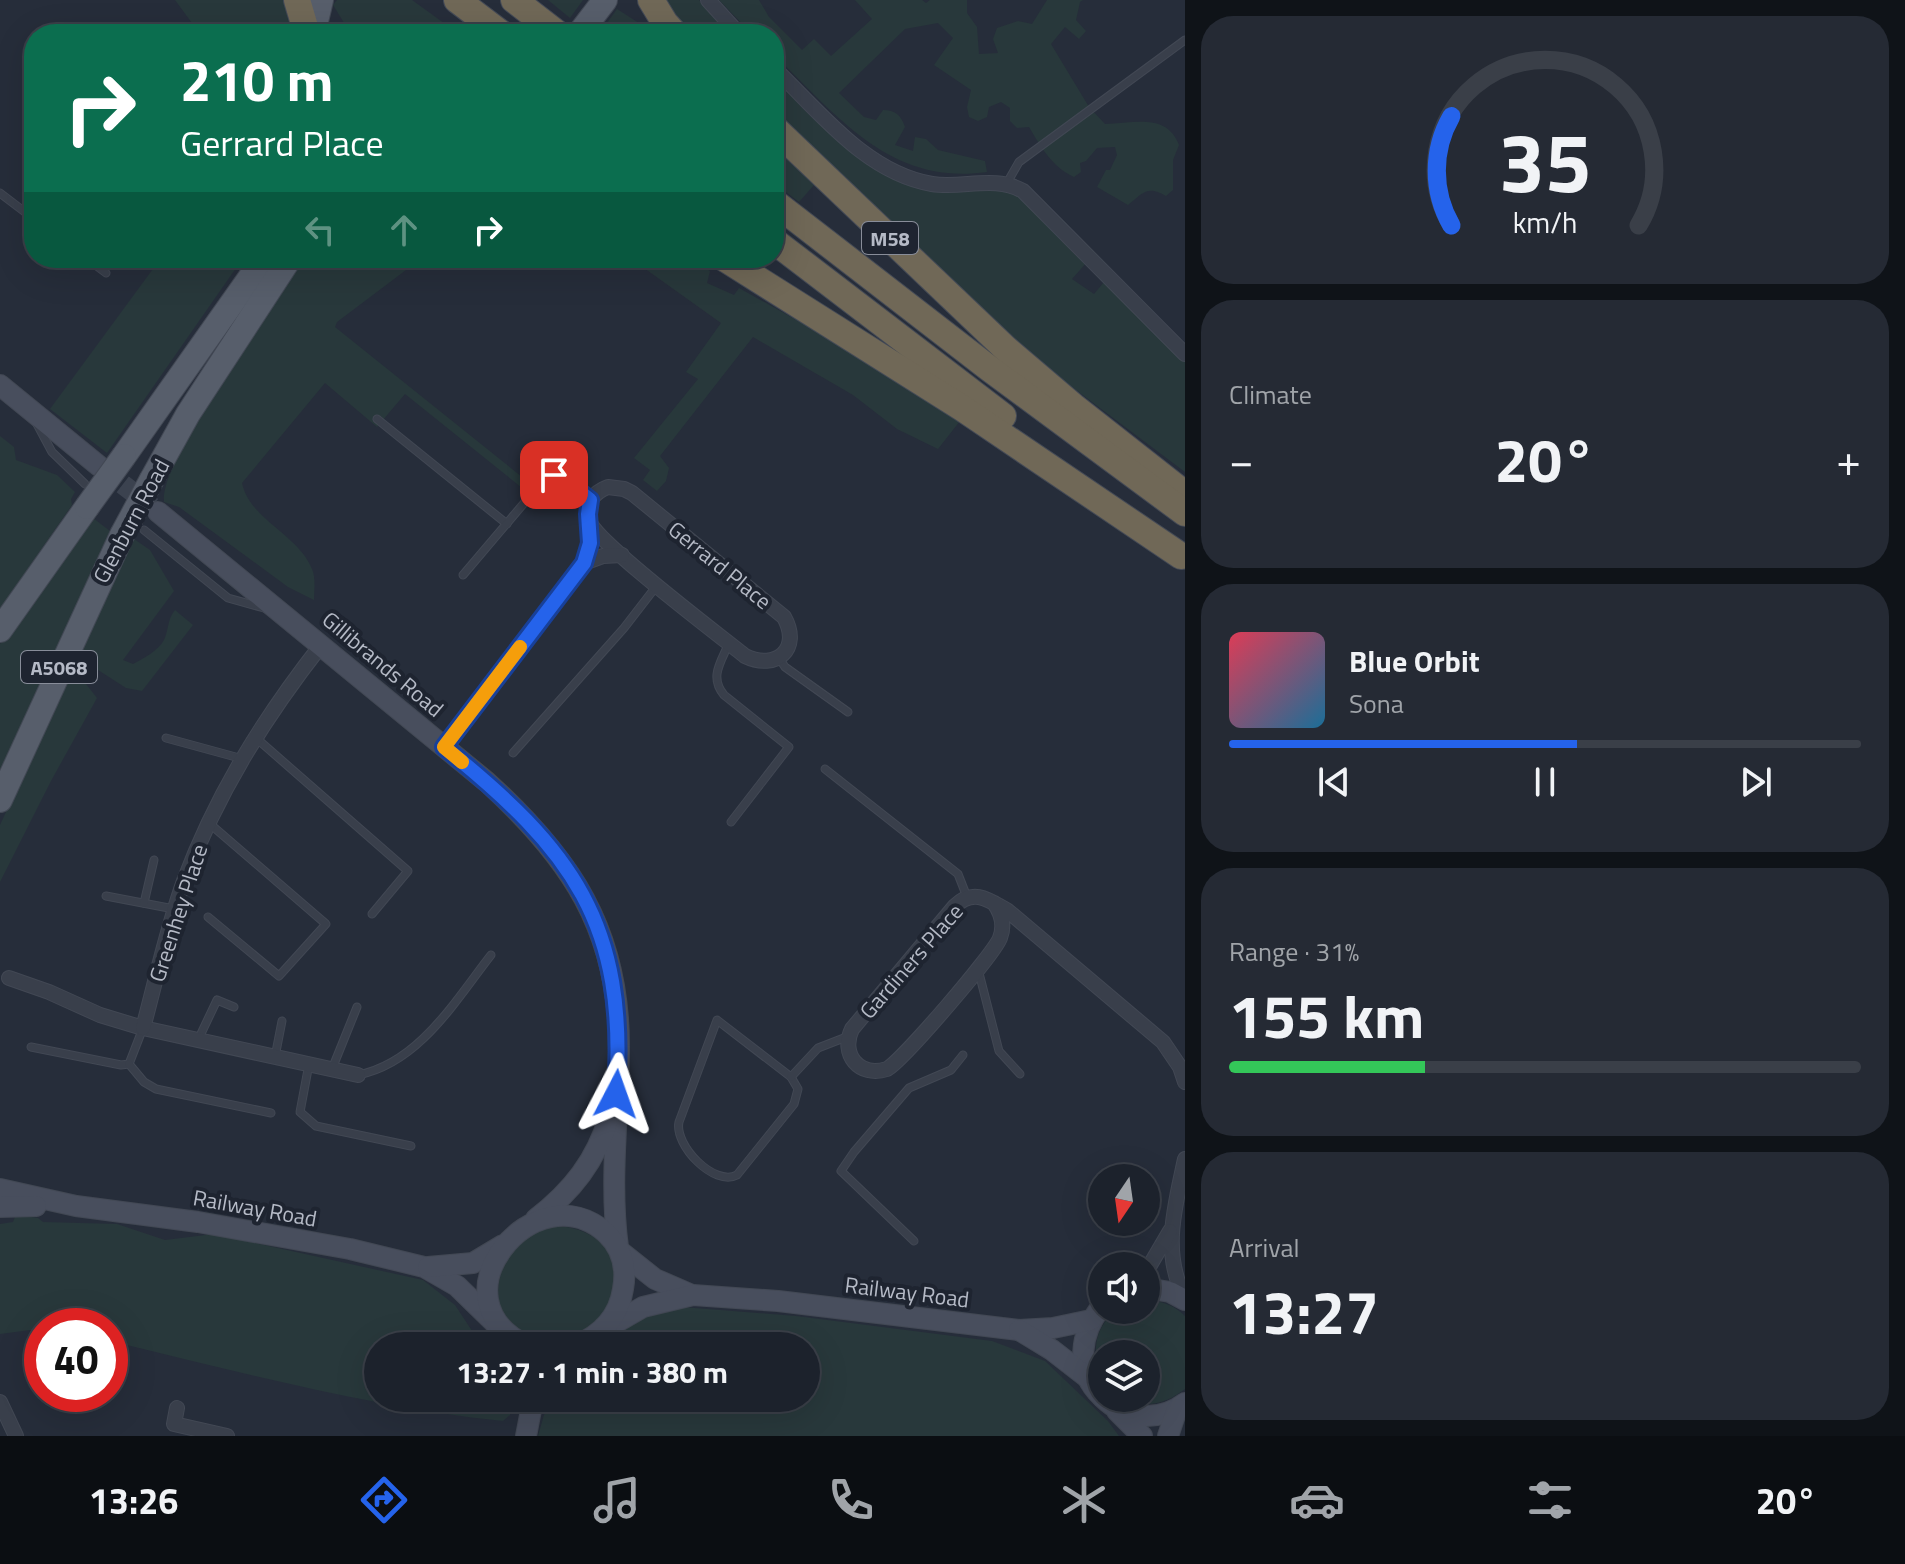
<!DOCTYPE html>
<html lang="en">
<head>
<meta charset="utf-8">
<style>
  :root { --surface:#1c222c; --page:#252a34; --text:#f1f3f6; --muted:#a0a4a9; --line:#3a3f48; --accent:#2563eb }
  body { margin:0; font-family:"Titillium Web",sans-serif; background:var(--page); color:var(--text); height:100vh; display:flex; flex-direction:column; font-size:30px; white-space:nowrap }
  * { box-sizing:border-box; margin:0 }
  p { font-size:26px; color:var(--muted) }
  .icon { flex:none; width:44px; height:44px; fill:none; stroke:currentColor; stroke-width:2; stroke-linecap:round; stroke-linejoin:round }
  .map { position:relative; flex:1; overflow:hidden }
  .sheet { display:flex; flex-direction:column; gap:16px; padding:16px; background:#0f1318; width:720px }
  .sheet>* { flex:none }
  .top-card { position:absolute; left:24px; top:24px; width:760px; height:244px; border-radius:32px; box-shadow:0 8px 32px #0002,0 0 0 2px var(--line); background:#0b6e4f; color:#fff; overflow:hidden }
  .needle { width:52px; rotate:193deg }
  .tools { position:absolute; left:1088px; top:1164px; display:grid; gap:16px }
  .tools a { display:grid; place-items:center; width:72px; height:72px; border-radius:50%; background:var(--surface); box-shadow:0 8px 32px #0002,0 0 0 2px var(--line); font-size:40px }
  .speed { position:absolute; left:24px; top:1308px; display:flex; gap:16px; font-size:40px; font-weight:700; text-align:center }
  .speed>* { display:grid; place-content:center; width:104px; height:104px; border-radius:50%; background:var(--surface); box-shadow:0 8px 32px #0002,0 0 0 2px var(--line); line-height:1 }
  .speed .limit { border:12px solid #d22; background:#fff; color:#111 }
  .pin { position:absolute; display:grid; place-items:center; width:68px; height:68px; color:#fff; margin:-34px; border-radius:16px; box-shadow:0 4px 12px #0006 }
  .me { position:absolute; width:88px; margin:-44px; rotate:4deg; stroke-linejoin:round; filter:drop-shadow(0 0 6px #0008) }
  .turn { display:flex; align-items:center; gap:28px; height:168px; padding:0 24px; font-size:36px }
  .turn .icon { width:104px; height:104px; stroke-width:2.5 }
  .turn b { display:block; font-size:56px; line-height:68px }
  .lanes { display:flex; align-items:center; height:76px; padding:0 24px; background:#0003; justify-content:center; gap:40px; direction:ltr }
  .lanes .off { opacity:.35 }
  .big { font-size:60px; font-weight:700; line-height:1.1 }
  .sheet .tile { flex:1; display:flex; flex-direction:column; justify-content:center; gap:12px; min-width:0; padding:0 28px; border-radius:32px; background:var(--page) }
  .sheet .dial { align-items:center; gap:0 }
  .dial svg { height:208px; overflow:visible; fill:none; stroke:var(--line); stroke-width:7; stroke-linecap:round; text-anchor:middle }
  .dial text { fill:var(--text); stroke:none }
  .song { display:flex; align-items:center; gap:24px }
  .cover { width:96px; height:96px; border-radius:12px; background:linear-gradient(135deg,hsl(350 70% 55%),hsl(200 70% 35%)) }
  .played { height:8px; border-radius:4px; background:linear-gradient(90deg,var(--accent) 55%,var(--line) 55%) }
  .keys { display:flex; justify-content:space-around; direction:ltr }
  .heat { display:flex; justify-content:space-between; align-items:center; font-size:44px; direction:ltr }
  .charge { height:12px; border-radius:6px; background:linear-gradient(90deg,#34c759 31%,var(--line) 0) }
  .trip { position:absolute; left:364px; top:1332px; width:456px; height:80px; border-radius:40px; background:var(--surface); box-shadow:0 8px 32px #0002,0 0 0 2px var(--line); font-weight:700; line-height:80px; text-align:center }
  .tab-bar { display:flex; height:128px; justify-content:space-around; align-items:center; background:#0b0e12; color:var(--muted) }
  .tab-bar .icon { width:56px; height:56px }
  .tab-bar .active { color:var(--accent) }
  .tab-bar b { font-size:36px; color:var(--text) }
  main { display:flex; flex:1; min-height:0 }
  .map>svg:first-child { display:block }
</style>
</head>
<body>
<main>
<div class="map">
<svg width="1185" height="1436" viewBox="0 0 1185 1436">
  <rect width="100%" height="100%" fill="#262d3a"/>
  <g fill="#28383b">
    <path d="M175 0H284L291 34H200Z"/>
    <path d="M337 0H412L459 34H351L333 5Z"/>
    <path d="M548 0H583L570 18Z"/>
    <path d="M664 0H699L731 34H689Z"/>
    <path d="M719 0H759L769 17 802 50 814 39 831 56 872 19 855 0H922L926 3 930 0H967V13L977 27 979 54 998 53 993 39 997 28 1018 21 1032 24 1047 0H1083L1080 2 1076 20 1086 31 1079 39 1065 27 1051 44 1089 107 1105 124C1135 123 1167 113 1179 145L1173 160V190L1166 196C1147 185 1143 193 1128 205L1097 187 1106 170H1110L1117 155 1115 147 1097 148 1086 161 1080 163 1081 172 1074 177C1052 167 1041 147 1029 127L1017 128 1010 121V108L1001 102 989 107 987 117 978 121 969 117 967 107 971 90 934 65 953 38 938 23 905 29 839 93 864 117 876 120 883 110C895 110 901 115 905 127L895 145 913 151 915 137 926 139 938 150 985 161 987 172C890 186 838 116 774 55V34H752Z"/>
    <path d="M617 9 656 34H599Z"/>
    <path d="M774 75 891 173 994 188 1020 195 1087 262 1072 279 1094 294 1104 282 1185 361V472L1056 375 988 318 774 114Z"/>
    <path d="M774 146 814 185 799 202 774 183Z"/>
    <path d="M161 258H243L107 453 50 409Z"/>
    <path d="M304 258H422L337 322 335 327 532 485 527 492 405 394 377 427 325 383 242 483C250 520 298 534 312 569 316 578 314 591 314 600L288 587 179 507 164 502C160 458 275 301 304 258Z"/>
    <path d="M630 258H687L710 271 707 283 734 295 739 288 872 362 960 421 938 449 897 429 853 395 753 337 660 456 669 468 666 481 657 491 643 480 650 470 634 458 698 379 686 372 721 323Z"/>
    <path d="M0 436 14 447 16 460 57 475 75 492 71 499 72 505 0 609Z"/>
    <path d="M89 515 110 531 0 775V644Z"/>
    <path d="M134 539 150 550 174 591 123 660 133 664C144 658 158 651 164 640 169 629 167 620 175 610L193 625 142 691 126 688 95 668 88 673 86 684 97 698 51 781 0 882V825L129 544Z"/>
    <path d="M21 1215 38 1218 43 1222 117 1224 165 1240 214 1234 423 1280 455 1305 482 1346H378V1398H512L510 1415 503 1421C370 1407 240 1372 110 1341V1326H42V1331L30 1330 0 1334V1224L13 1222 15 1217Z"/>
    <path d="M556 1226C651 1231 619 1350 542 1340 474 1331 490 1236 556 1226Z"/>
    <path d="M1146 1300C1161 1301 1174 1305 1185 1316V1389C1166 1404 1145 1409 1123 1398H1146V1354H1102V1378C1095 1359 1092 1340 1105 1322 1109 1317 1113 1311 1120 1310 1128 1308 1138 1310 1146 1310Z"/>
    <path d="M682 1307 796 1316 992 1341 1045 1361 1108 1421 1119 1436H538L544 1415 555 1398H806V1346H600C623 1318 648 1316 682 1307Z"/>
  </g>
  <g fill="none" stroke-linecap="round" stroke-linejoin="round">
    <path stroke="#3b424f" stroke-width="20" stroke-dasharray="20 10" stroke-linecap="butt" d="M99 466 152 507"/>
    <g stroke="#424854" stroke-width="9">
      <g id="lane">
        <path d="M1007 183 1019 162 1185 40"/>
        <path d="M0 193 34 219"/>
        <path d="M86 258 106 273"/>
        <path d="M377 419 507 524"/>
        <path d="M37 424 52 452 85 484"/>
        <path d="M144 530 228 598 264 608"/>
        <path d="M463 575 542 482 554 475 560 476 590 500"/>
        <path d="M729 643C721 662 709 677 724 695L789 747 731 822"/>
        <path d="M779 658 785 667 848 712"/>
        <path d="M166 738 243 759"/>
        <path d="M256 738 408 871 372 914"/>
        <path d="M513 753 624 628 658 584"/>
        <path d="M825 769 958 874 967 897"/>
        <path d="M106 896 174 909"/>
        <path d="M144 903 154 860"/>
        <path d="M208 917 279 976 326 924 210 824"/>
        <path d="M978 969 999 1051 1020 1074"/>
        <path d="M717 1020 791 1077 798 1089 794 1104 737 1175C714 1187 674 1145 679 1122Z"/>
        <path d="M198 1040 217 1000 234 1007"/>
        <path d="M31 1047 121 1065 129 1064 143 1028"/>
        <path d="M275 1057 282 1021"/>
        <path d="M129 1064 144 1082 156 1089 271 1113"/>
        <path d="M309 1064 300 1112 316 1126 411 1146"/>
        <path d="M332 1069 357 1007"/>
        <path d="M358 1075C419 1063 455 1001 491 955"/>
        <path d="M791 1077 818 1048 849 1036"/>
        <path d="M914 1241 841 1171 854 1152 909 1088 951 1070 963 1055"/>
      </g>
    </g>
    <g stroke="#424854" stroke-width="16">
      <g id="street">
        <path d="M708 0 739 34"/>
        <path d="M774 68C819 111 866 173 932 184 962 189 995 175 1023 191L1185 354"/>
        <path d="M608 487 624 489 632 493 784 617C802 649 776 671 745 656 719 635 598 544 589 521 583 505 594 492 608 487Z"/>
        <path d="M584 563 603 556 622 555"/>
        <path d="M444 747 584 563 590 543 589 522"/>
        <path d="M994 903C1002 914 1005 925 1000 938 994 954 903 1060 887 1069 859 1078 840 1054 852 1029L955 906C974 888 989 900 1008 911L1163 1042 1180 1067 1185 1082"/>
        <path d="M9 978 49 992 100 1015 143 1028 358 1075"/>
        <path d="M143 1028C156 980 167 928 184 881 217 793 264 718 322 644"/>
        <path d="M1185 1159C1175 1207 1161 1252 1185 1298"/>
        <path d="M1146 1272 1170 1231"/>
        <path d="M0 1402 16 1436"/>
        <path d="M177 1408 174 1424 227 1436"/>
      </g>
    </g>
    <g stroke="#424854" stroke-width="22">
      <g id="secondary">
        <path d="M0 385 99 466"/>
        <path d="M158 512 487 782C570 858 619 929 619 1046 619 1113 609 1180 618 1247"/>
        <path d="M0 1189 76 1206 198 1222 350 1249 424 1267 457 1286 497 1325"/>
        <path d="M0 1207 36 1206"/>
        <path d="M536 1219C572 1191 596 1161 609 1117"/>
        <path d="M621 1252 655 1279 692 1295"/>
        <path d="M428 1267 473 1263 503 1245"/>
        <path d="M1146 1288 1170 1292 1185 1300"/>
        <path d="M1102 1306C1080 1333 1074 1371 1102 1397"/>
        <path d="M605 1329 643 1307 693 1295 778 1301 1019 1330 1053 1328 1091 1320"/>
        <path d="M1019 1330 1052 1350 1088 1378"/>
        <path d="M528 1346C428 1300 535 1169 606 1233 622 1248 627 1267 623 1289 619 1317 601 1335 575 1346"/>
        <path d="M1103 1398C1125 1420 1160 1422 1185 1403"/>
        <path d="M1117 1411 1142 1436"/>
        <path d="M526 1436 531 1410 538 1398"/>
        <path d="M1168 1436 1177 1409"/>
      </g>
    </g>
    <g stroke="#424854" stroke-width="26">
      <g id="primary">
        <path d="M313 34 321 0"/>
        <path d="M579 34 605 0"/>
        <path d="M124 456 264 258"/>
        <path d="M152 479 188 414 290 258"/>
        <path d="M0 630 87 507"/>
        <path d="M0 800 122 535"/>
      </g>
    </g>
    <g stroke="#444a56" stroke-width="28">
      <g id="highway">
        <path d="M297 0 307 34"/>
        <path d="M457 0 502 34"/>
        <path d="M514 0 558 34"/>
        <path d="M651 0 665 23 675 34"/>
        <path d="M774 128 1005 348 1073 406 1185 494"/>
        <path d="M774 202 990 369 1185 513"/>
        <path d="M774 241 1003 416"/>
        <path d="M724 258 962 408 1181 556"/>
      </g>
    </g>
    <use href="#lane" stroke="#393f4b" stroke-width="7"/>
    <use href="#street" stroke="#393f4b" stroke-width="14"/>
    <use href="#secondary" stroke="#484e5d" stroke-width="20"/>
    <use href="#primary" stroke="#575e6b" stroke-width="24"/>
    <use href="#highway" stroke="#706857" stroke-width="26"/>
    <g stroke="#424854" stroke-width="26" stroke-linecap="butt">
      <g id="primary-bridge">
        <path d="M87 507 124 456"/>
        <path d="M122 535 152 479"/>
      </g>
    </g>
    <use href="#primary-bridge" stroke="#575e6b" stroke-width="24"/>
  </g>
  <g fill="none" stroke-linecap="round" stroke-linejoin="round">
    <g stroke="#184099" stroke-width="20">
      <path id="route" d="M554 475 560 476 590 500 588 514 590 543 584 563 444 747C572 850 628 923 616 1094"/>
    </g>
    <use href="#route" stroke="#2563eb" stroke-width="14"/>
    <path stroke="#f59e0b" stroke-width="14" d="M462 762 444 747 520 647"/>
  </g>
  <g text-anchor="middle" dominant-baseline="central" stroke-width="8" stroke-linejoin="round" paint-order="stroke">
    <g fill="#1e2430" stroke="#888d99" stroke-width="2">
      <rect x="862" y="222" width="56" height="32" rx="6"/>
      <rect x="21" y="651" width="76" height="32" rx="6"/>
    </g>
    <g font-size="20" font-weight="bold" fill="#b5bac6">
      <text x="890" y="238">M58</text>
      <text x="59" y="667">A5068</text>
    </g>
    <g font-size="22" fill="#b5bac6" stroke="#1e2430">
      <text transform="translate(131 521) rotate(-62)">Glenburn Road</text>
      <text transform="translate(720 565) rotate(39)">Gerrard Place</text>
      <text transform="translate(383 664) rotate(40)">Gillibrands Road</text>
      <text transform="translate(178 913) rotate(-72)">Greenhey Place</text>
      <text transform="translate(911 961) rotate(-49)">Gardiners Place</text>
      <text transform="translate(255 1208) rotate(10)">Railway Road</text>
      <text transform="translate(907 1292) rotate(7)">Railway Road</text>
    </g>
  </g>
</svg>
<div class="tools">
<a><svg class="needle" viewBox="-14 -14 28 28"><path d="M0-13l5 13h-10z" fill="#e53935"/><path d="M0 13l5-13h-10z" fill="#a0a4a9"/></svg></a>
<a><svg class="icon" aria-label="sound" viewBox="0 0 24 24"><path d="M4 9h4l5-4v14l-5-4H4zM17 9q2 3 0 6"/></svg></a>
<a><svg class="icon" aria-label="layers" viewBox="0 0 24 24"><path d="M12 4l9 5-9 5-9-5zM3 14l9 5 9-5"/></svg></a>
</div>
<div class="speed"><div class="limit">40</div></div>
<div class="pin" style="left:554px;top:475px;background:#d93025"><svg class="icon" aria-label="arrive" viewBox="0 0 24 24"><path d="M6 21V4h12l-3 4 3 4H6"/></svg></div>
<svg class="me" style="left:616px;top:1094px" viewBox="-20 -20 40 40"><path d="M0-17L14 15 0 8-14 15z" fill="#2563eb" stroke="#fff" stroke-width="4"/></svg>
<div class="trip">13:27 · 1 min · 380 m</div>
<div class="top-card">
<div class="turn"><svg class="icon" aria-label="right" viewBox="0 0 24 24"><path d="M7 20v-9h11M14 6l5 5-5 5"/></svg><div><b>210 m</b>Gerrard Place</div></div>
<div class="lanes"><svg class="icon off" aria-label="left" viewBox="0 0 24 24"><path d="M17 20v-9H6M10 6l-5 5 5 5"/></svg><svg class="icon off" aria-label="ahead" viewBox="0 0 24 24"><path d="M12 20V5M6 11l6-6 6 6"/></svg><svg class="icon" aria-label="right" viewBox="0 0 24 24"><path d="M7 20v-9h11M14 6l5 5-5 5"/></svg></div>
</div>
</div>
<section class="sheet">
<div class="tile dial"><svg viewBox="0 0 100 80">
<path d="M14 69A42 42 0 1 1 86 69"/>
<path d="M14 69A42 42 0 0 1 14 27" stroke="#2563eb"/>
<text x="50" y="56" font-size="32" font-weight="700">35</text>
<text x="50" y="72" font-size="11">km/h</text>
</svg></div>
<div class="tile"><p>Climate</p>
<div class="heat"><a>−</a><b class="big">20°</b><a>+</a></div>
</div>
<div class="tile">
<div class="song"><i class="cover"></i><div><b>Blue Orbit</b><p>Sona</p></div></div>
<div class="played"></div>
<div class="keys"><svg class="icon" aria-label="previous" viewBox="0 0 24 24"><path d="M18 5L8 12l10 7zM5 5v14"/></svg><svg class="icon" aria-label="pause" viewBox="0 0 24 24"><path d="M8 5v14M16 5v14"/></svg><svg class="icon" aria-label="next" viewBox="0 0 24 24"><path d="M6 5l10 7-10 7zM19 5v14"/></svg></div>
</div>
<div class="tile"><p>Range · 31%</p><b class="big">155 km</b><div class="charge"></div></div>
<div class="tile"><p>Arrival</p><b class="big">13:27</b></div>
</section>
</main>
<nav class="tab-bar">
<b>13:26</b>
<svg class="icon active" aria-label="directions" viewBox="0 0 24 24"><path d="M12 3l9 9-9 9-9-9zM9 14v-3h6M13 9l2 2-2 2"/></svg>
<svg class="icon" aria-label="music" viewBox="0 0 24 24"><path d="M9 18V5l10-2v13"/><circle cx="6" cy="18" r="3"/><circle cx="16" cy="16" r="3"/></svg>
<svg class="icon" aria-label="phone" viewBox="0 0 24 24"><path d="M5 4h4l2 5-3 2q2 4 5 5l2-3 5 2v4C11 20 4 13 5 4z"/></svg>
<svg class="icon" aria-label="climate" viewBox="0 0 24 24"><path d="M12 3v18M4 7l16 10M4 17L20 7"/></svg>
<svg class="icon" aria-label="car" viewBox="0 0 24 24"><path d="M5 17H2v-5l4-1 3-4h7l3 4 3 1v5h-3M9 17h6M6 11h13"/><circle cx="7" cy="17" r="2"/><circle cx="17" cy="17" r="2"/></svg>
<svg class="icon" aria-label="filters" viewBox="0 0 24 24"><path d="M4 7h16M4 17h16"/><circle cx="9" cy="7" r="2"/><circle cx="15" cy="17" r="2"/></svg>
<b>20°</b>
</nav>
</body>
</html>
